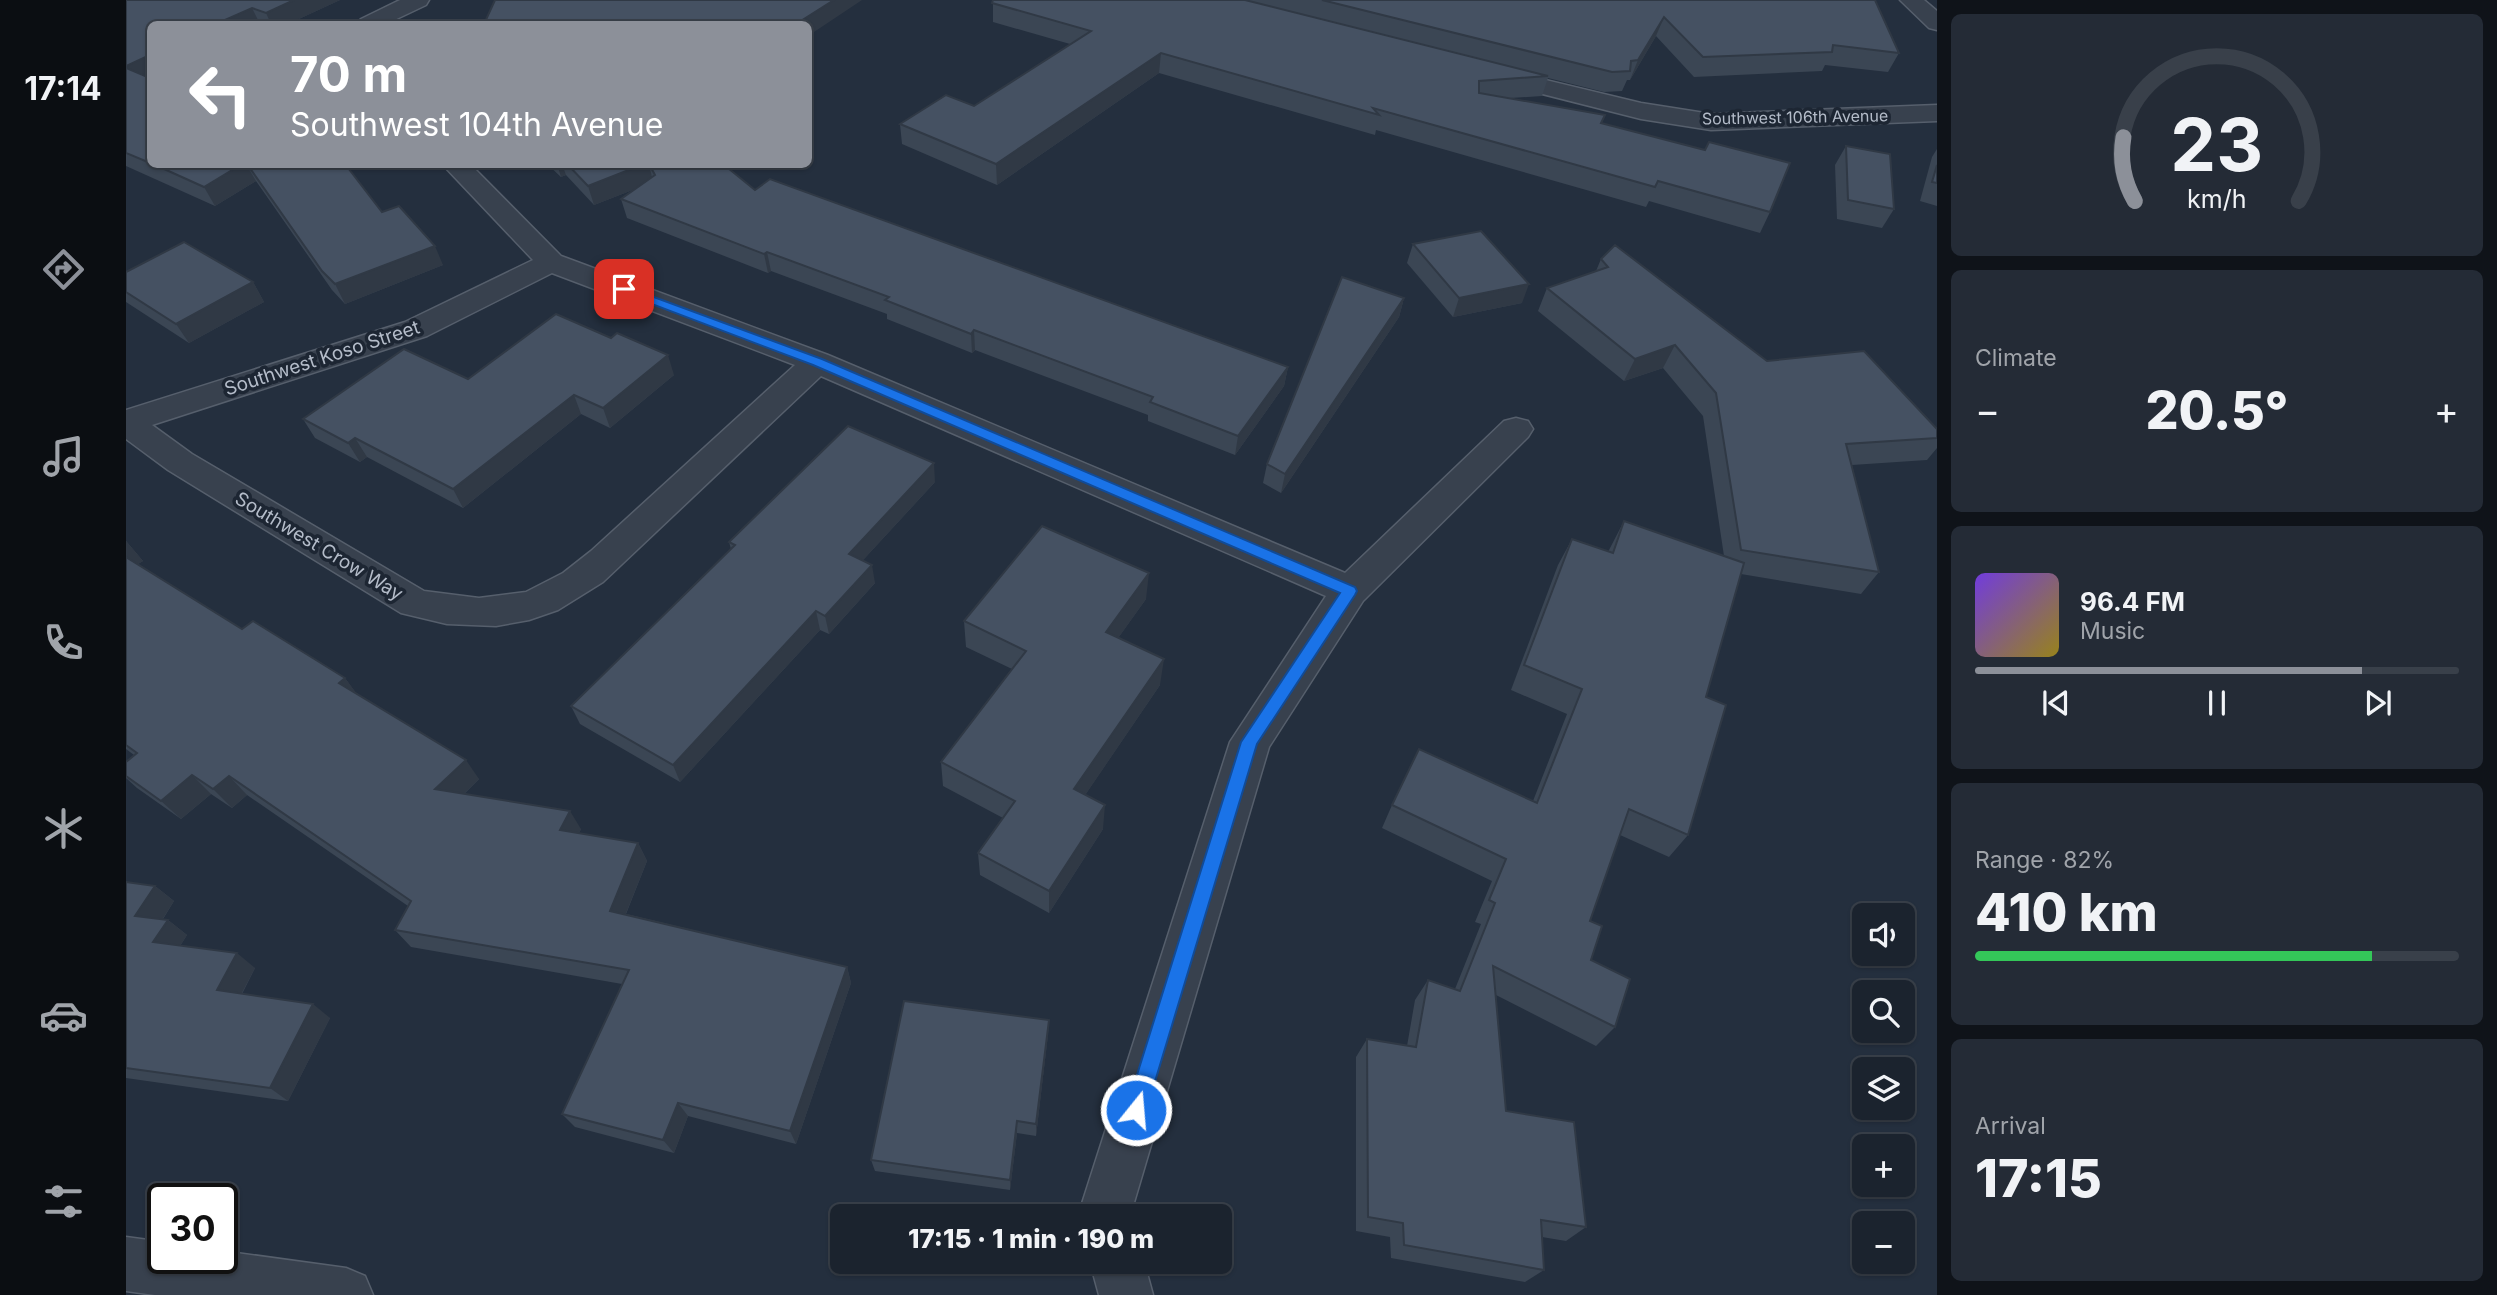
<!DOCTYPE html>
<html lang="en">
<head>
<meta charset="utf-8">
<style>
  :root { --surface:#1b232e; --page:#242b36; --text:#f1f3f6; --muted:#a0a4aa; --line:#39404a; --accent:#8c9099 }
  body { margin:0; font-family:Inter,sans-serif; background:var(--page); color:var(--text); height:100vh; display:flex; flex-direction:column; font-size:26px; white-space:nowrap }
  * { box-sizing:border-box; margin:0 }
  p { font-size:23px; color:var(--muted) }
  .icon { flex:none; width:38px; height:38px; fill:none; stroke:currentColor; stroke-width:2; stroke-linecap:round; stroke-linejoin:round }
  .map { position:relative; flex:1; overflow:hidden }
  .side { display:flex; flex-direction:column; gap:14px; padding:14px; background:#0f1319; width:560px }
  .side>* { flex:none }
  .hud { position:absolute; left:21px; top:21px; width:665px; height:147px; border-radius:10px; box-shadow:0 2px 5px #0004,0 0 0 2px var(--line); background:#8c9099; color:#fff; overflow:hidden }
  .controls { position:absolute; left:1726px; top:903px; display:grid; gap:14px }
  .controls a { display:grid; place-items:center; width:63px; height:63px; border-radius:10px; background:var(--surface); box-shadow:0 2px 5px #0004,0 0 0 2px var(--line); font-size:35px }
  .speed { position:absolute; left:21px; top:1183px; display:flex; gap:14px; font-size:35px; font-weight:700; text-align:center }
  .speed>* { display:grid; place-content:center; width:91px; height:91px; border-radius:50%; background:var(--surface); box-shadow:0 2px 5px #0004,0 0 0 2px var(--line); line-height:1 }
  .speed .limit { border:4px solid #111; border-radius:10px; background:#fff; color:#111 }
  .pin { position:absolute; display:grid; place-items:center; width:60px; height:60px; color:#fff; margin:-30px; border-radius:14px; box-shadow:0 4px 10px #0006 }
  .me { position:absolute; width:77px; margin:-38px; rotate:17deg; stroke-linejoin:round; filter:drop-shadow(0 0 5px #0008) }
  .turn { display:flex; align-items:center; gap:24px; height:147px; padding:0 28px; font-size:32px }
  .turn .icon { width:91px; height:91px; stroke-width:2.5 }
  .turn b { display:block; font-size:49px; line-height:60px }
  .big { font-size:52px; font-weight:800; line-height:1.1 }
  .side .widget { flex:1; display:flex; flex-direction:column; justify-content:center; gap:10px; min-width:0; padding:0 24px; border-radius:10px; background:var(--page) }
  .side .dial { align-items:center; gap:0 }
  .dial svg { height:182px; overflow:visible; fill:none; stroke:var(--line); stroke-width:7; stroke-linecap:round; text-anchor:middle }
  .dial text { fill:var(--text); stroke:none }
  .song { display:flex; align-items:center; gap:21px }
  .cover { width:84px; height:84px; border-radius:10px; background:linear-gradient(135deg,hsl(260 70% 55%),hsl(50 70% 35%)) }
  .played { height:7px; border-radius:4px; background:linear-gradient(90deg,var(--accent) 80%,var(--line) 80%) }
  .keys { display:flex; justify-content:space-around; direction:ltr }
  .heat { display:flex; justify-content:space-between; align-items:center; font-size:38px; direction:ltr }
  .charge { height:10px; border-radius:5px; background:linear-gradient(90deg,#34c759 82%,var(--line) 0) }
  .trip { position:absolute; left:704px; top:1204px; width:402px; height:70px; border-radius:10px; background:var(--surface); box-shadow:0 2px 5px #0004,0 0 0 2px var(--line); font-weight:800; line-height:70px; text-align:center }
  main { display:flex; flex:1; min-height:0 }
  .dock { display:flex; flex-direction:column; width:126px; justify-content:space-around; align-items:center; background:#0b0e12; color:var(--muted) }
  .dock .icon { width:49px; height:49px }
  .dock .active { color:var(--accent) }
  .dock b { font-size:32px; color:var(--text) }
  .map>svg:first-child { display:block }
</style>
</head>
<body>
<main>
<nav class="dock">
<b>17:14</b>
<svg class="icon active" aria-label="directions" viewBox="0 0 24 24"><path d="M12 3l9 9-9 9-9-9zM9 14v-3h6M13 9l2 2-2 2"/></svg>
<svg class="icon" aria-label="music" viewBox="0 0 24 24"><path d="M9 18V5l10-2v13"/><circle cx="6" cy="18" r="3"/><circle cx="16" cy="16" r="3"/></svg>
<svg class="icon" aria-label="phone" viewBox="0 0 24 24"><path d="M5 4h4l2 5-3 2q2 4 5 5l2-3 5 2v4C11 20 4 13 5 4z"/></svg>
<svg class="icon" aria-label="climate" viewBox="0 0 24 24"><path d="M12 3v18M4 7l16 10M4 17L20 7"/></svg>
<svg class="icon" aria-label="car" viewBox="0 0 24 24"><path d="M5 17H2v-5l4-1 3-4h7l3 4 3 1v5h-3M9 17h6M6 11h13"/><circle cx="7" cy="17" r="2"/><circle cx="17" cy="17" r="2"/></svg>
<svg class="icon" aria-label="filters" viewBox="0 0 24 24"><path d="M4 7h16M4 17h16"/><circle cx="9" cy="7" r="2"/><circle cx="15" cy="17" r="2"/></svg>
</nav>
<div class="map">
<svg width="1811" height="1295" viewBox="0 0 1811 1295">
  <rect width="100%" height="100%" fill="#242f3e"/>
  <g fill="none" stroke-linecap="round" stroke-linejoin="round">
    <g stroke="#565f6c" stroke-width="3">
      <g id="minor">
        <path d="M274 0H303L300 5 260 24H231L235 19Z"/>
        <path d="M1774 0H1798L1811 11V30L1803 28Z"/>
        <path d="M1370 68 1515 103 1585 114 1811 105V121L1585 130 1515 119 1361 80 1358 75 1361 70Z"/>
        <path d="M316 164H344L435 256 702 355 1219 573 1378 421 1390 418 1402 421 1407 429 1402 437 1237 601 1143 747 1004 1216H952L1104 742 1200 596 695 376 477 582 432 610 403 620 370 626 321 624 275 613 42 470 0 439V410L279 322 407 260ZM426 273 669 365 465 551 437 573 400 592 353 598 298 591 66 454 26 425 301 336Z"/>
        <path d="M0 1237 37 1242V1258H96V1251L220 1268 239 1276 247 1295H29L0 1291Z"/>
        <path d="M964 1262H1018L1027 1295H973Z"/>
      </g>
    </g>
    <use href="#minor" fill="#38414e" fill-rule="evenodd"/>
  </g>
  <g fill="#3b4654">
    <path d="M0 0H214L162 24H24V164H219L256 212 317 265 219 304 206 290 130 181 89 206 0 166Z"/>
    <path d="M867 0H1749L1773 53 1762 72 1699 65 1696 71 1568 77 1530 36 1504 80H1501L1496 91 1478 92 1422 78 1416 96 1384 98 1479 115 1476 123 1644 212 1634 233 1523 201 1520 207 1250 130 1249 135 1033 73 871 185 776 144 774 124 848 106 944 44 867 22Z"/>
    <path d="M1720 146 1768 209 1756 228 1711 219 1709 165Z"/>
    <path d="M1811 149V206L1794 201 1806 157Z"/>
    <path d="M421 164H597L629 190 1162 367 1158 386 1109 455 1022 421V415L849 350 846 353 761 319V314L645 271 642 273 501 218 495 199 509 189 468 205 440 175 435 177Z"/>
    <path d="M1287 244 1396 303 1327 317 1281 263Z"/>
    <path d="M1475 259 1641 361 1811 429V448L1801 460 1726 465 1753 572 1735 594 1615 574 1580 697 1562 835 1543 857 1494 835 1464 921 1465 960 1489 1027 1470 1046 1370 995 1380 1111 1460 1227 1440 1241 1416 1237 1418 1270 1399 1282 1265 1258 1264 1237 1230 1231V1057L1241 1039 1281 1046 1289 1000 1302 980 1329 989 1355 924 1349 922 1366 881 1256 828 1266 805 1407 801 1441 714 1385 690 1432 565 1446 539 1482 552 1498 521 1598 556 1577 416 1537 368 1498 381 1412 311 1421 288 1470 271Z"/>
    <path d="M0 272 127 282 138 302 63 343 0 302Z"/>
    <path d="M1278 298 1273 317 1155 493 1137 483 1141 464Z"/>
    <path d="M548 375 484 428 455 414 337 508 241 457 234 462 189 438 177 419 342 379Z"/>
    <path d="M809 482 737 560 749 583 703 634 694 630 554 782 454 724 445 706 605 549 603 542Z"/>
    <path d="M0 541 17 561 12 564 116 629 219 678 229 692 353 779 338 794 455 829 453 833 512 843 521 861 500 914 721 967 725 983 670 1144 562 1116 548 1153 449 1127 436 1114 496 984 285 947 269 930 282 906 121 795 106 808 85 794 55 819 11 788 0 778V762L8 755 0 749Z"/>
    <path d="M1020 599 992 638 1034 685 959 795 977 829 923 913 854 875 852 853 877 818 817 786 815 762 886 669 840 647 838 621Z"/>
    <path d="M0 882 29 886 48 901 37 919 42 920 61 935 54 946 129 968 116 994 204 1018 162 1101 0 1078Z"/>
    <path d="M923 1020 922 1034 910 1136 891 1133 884 1190 749 1171 745 1160Z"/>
  </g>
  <g fill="#303945">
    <path d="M168 0H214L162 24H145L140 13Z"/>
    <path d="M708 0H736L682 36V24H670Z"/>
    <path d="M126 8 134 24H90Z"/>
    <path d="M1538 17 1530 36 1504 80 1512 60Z"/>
    <path d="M1035 53 1033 73 871 185 870 164Z"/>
    <path d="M24 55V78L0 69V66Z"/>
    <path d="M116 164H120L130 181 89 206 78 187Z"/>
    <path d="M431 164H436L440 175 435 177Z"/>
    <path d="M518 164H523L527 182 468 205 462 186Z"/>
    <path d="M309 246 317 265 219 304 209 284Z"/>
    <path d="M641 252 645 271 642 273 638 254Z"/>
    <path d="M127 282 138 302 63 343 50 324Z"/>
    <path d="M1403 284 1396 303 1327 317 1333 298Z"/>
    <path d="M1278 298 1273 317 1155 493 1159 474Z"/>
    <path d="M848 330 849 350 846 353 845 334Z"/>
    <path d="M1549 345 1537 368 1498 381 1509 359Z"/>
    <path d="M542 355 548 375 484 428 477 408Z"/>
    <path d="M1162 367 1158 386 1109 455 1112 436Z"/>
    <path d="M448 395 455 414 337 508 327 489Z"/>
    <path d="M229 438 241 457 234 462 222 443Z"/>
    <path d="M808 463 809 482 726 572 723 554Z"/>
    <path d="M0 541 17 561 4 569 0 565Z"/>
    <path d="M746 565 749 583 703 634 699 616Z"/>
    <path d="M1023 573 1020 599 978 658 980 632Z"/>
    <path d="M690 611 694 630 554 782 547 765Z"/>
    <path d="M1038 659 1034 685 947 813 948 789Z"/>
    <path d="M219 678 234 698 213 683Z"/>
    <path d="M340 760 353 779 323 808 309 789Z"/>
    <path d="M66 775 85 794 55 819 35 801Z"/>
    <path d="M103 776 121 795 106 808 87 789Z"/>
    <path d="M979 805 977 829 923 913V891Z"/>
    <path d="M444 811 455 829 446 848 434 830Z"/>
    <path d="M512 843 521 861 494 928 484 911Z"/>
    <path d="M29 886 48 901 29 931 9 916Z"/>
    <path d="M42 920 61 935 47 957 27 942Z"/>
    <path d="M111 953 129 968 110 1004 91 990Z"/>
    <path d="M721 967 725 983 670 1144 664 1131Z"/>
    <path d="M187 1004 204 1018 162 1101 144 1088Z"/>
    <path d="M923 1020 922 1034 910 1136V1124Z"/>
    <path d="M552 1103 562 1116 548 1153 537 1140Z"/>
    <path d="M891 1121V1133L884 1190V1180Z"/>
  </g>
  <g fill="#455162" stroke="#303945" stroke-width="2">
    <path d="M0 0H168L140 13 126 8 90 24H24V55L0 66Z"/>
    <path d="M369 0H708L670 24H358Z"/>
    <path d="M867 0H1119L1422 76 1353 81V93L1479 115 1475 123 1579 150 1583 142 1664 163 1644 212 1532 181 1529 187 1247 108 1253 115 1035 53 870 164 774 124 820 95 848 106 965 31 866 3Z"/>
    <path d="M1196 0H1749L1773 53 1707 45 1706 52 1577 57 1538 17 1512 60 1505 61 1504 71 1486 72Z"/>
    <path d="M0 68 24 78V163L0 153Z"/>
    <path d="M1720 146 1764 154 1768 209 1722 200Z"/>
    <path d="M27 164H116L78 187Z"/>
    <path d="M121 164H219L256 212 273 206 309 246 209 284 196 271Z"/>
    <path d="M441 164H518L462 186Z"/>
    <path d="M523 164H597L629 190 644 179 1162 367 1112 436 1024 402 1027 397 848 330 845 334 759 300 763 297 641 252 638 254 495 199 529 175Z"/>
    <path d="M1811 165V183L1806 182Z"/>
    <path d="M1355 231 1403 284 1333 298 1287 244Z"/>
    <path d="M58 242 127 282 50 324 0 292V272Z"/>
    <path d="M1489 245 1641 361 1738 351 1811 429V438L1720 444 1753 572 1615 550 1590 393 1549 345 1509 359 1421 288 1482 267 1475 259Z"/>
    <path d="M1216 277 1278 298 1159 474 1141 464Z"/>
    <path d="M430 314 485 338 491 333 542 355 477 408 448 395 327 489 229 438 222 443 177 419 278 349 342 379Z"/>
    <path d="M722 426 808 463 723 554 746 565 699 616 690 611 547 765 445 706 609 545 603 542Z"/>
    <path d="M1498 521 1618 563 1580 697 1600 705 1562 835 1503 809 1464 921 1476 926 1465 960 1504 979 1489 1027 1367 966 1380 1111 1448 1122 1460 1227 1415 1220 1418 1270 1278 1245 1277 1223 1242 1217 1241 1039 1290 1047 1302 980 1334 991 1369 903 1363 900 1380 859 1266 805 1293 749 1411 803 1456 689 1398 665 1446 539 1487 553Z"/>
    <path d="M916 526 1023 573 980 632 1038 659 948 789 979 805 923 891 852 853 889 801 815 762 900 651 838 621Z"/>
    <path d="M0 557 116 629 127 621 219 678 213 683 340 760 309 789 444 811 434 830 512 843 484 911 721 967 664 1131 552 1103 537 1140 436 1114 503 970 269 930 285 901 103 776 87 789 66 775 35 801 0 776V762L11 753 0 745Z"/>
    <path d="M0 882 29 886 9 916 42 920 27 942 111 953 91 990 187 1004 144 1088 0 1068Z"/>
    <path d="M778 1001 923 1020 910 1124 891 1121 884 1180 745 1160Z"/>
  </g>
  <path fill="#1a73e8" stroke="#114b97" stroke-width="2" d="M498 286 696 359 1229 587 1231 591 1229 595 1131 744 1018 1118 1010 1121 1003 1118 1000 1110 1115 742 1214 593 687 365 494 292 492 289Z"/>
  <g text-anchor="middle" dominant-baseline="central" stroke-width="7" stroke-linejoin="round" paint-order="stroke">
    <g font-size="16" fill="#b4bcc9" stroke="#1d2633">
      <text transform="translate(1669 117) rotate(-1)">Southwest 106th Avenue</text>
    </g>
    <g font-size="19" fill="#b4bcc9" stroke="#1d2633">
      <text transform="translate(196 358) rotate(-18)">Southwest Koso Street</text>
      <text transform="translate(193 546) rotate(31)">Southwest Crow Way</text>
    </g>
  </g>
</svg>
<div class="controls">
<a><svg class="icon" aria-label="sound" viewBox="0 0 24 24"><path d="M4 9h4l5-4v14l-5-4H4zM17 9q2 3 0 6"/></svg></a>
<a><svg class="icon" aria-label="search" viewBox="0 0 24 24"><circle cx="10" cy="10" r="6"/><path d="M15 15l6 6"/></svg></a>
<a><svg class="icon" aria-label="layers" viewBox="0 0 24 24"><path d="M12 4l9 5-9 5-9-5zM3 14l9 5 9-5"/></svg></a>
<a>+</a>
<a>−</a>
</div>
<div class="speed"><div class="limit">30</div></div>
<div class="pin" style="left:498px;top:289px;background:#d93025"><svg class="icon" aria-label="arrive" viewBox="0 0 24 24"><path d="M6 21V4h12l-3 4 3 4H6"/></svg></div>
<svg class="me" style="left:1010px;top:1110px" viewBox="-20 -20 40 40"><circle r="17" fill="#1a73e8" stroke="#fff" stroke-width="3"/><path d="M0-11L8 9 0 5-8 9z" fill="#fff"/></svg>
<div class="trip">17:15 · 1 min · 190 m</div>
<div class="hud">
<div class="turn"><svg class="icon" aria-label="left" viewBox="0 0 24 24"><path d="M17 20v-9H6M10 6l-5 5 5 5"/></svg><div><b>70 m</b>Southwest 104th Avenue</div></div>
</div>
</div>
<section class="side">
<div class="widget dial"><svg viewBox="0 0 100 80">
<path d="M14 69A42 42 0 1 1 86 69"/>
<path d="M14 69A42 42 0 0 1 9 41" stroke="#8c9099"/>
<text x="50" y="56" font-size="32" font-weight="700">23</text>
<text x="50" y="72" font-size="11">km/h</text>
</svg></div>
<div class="widget"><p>Climate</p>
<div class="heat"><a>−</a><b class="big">20.5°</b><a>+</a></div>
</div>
<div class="widget">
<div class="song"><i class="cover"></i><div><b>96.4 FM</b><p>Music</p></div></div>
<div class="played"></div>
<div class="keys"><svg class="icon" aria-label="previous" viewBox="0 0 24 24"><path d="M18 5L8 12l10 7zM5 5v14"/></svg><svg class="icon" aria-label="pause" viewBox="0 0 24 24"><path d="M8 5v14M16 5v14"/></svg><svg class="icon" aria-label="next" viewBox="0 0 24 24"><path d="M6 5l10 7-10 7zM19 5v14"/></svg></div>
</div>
<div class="widget"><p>Range · 82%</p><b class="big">410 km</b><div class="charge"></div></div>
<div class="widget"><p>Arrival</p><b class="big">17:15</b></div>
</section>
</main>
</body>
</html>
